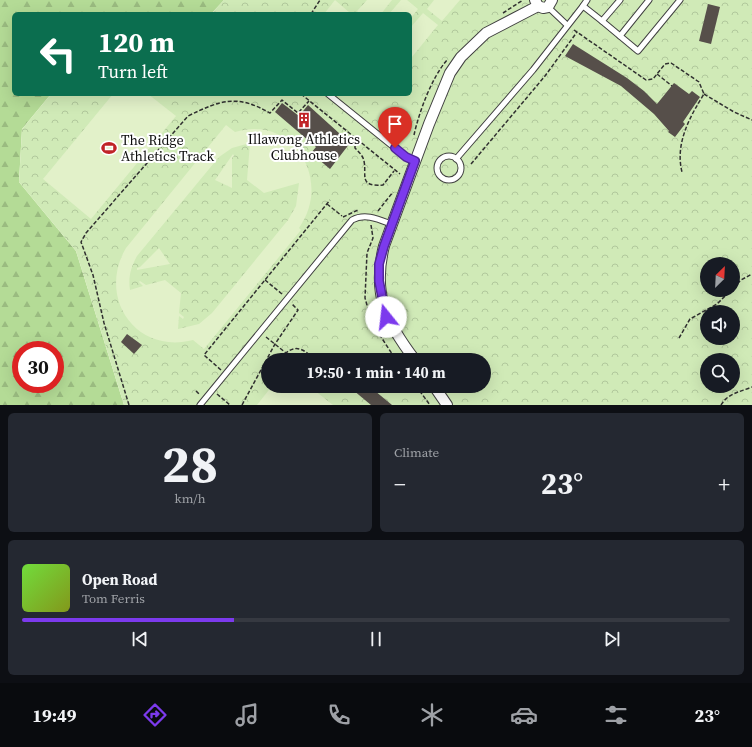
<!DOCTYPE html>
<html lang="en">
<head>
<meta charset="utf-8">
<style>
  :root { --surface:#171b24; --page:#242831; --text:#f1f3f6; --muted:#9ea1a6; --line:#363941; --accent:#7c3aed }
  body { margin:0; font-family:"Source Serif 4",serif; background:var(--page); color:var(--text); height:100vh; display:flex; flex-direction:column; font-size:15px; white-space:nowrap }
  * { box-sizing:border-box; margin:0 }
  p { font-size:13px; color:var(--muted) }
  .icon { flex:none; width:22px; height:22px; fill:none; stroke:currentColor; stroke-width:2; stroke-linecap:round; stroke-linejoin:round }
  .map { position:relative; height:405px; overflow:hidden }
  .sheet { display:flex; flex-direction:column; gap:8px; padding:8px; background:#0d0f14; flex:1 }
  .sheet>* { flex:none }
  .banner { position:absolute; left:12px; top:12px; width:400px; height:84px; border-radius:6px; box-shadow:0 4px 16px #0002; background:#0b6e4f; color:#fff; overflow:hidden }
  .needle { width:26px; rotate:24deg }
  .tools { position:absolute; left:700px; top:257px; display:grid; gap:8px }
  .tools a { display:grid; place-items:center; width:40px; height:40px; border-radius:50%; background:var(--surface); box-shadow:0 4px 16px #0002; font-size:20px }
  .speed { position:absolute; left:12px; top:341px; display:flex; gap:8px; font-size:20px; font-weight:700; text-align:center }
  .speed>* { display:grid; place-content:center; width:52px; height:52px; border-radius:50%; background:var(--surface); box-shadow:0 4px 16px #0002; line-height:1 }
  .speed .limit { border:6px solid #d22; background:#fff; color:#111 }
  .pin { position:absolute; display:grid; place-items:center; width:34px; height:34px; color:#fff; margin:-41px -17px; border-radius:50% 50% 50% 0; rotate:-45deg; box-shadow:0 0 4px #0007 }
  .pin .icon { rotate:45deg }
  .me { position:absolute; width:44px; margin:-22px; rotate:344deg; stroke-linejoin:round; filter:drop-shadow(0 0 3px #0008) }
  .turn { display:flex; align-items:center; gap:14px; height:84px; padding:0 20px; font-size:18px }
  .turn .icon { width:52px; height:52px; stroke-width:2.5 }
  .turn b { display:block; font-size:28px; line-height:34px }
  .big { font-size:30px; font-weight:700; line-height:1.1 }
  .sheet .tile { flex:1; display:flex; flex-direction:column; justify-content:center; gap:6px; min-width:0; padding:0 14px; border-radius:6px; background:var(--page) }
  .sheet .dial { align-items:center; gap:0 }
  .dial b { font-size:52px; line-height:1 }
  .song { display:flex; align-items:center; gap:12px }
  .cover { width:48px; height:48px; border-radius:6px; background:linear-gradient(135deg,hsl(100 70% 55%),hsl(70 70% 35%)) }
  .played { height:4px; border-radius:2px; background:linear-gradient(90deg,var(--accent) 30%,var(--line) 30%) }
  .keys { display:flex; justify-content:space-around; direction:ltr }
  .heat { display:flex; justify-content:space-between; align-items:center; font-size:22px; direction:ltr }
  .sheet .tiles { flex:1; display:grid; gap:8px; grid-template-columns:1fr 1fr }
  .tile:last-child { grid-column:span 2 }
  .trip { position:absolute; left:261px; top:353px; width:230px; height:40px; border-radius:20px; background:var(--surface); box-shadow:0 4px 16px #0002; font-weight:700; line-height:40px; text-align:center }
  .menu { display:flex; height:64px; justify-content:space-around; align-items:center; background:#090b0e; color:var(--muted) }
  .menu .icon { width:28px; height:28px }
  .menu .current { color:var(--accent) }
  .menu b { font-size:18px; color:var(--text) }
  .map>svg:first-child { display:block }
</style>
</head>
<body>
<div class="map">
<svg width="752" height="405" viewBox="0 0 752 405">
  <defs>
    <pattern id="forest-firs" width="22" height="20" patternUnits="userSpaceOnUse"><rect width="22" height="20" fill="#b4db96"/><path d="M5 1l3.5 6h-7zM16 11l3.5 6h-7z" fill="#9abb80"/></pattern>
    <pattern id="park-crowns" width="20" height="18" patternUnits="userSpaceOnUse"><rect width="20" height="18" fill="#d0eab7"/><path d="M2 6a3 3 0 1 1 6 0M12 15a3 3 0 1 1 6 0" fill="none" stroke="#b1c89c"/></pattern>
  </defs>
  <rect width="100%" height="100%" fill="#fffcee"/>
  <path fill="url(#forest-firs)" fill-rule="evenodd" d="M0 0H224L211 14H14V94H51L22 129 19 182 76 251 124 405H0ZM21 350H55V384H21Z"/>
  <path fill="url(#park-crowns)" fill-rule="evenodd" d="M224 0H752V405H124L76 251 19 182 22 129 51 94H410V14H211ZM707 264H733V290H707ZM707 312H733V338H707ZM268 360H484V386H268ZM707 360H733V386H707Z"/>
  <g fill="#e2f1c9" fill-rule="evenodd">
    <path d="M335 0 350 13 349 14H324Z"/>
    <path d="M367 0H392L381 14H360L357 11Z"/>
    <path d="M401 0H407L418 9 410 19V14H389Z"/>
    <path d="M434 0H460L442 21 427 9Z"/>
    <path d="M423 13 438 25 412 57 410 55V28Z"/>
    <path d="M113 94H148L176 116 91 219 43 179Z"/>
    <path d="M226 125 235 132C293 114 333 180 299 228L301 230 204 349 193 340C135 355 97 297 126 248ZM250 143 247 180 264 193 299 183 296 206 288 220 212 313 199 324 178 329 179 316 183 319 184 317 179 313 181 293 165 280 146 285 140 281 139 282 143 286 130 290C128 277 131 267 137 256L219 157 232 148Z"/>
    <path d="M233 154 234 156 232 158V188L215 180Z"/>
    <path d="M159 248 170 264 137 270V268L140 267Z"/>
    <path d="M272 386H309L333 405H257Z"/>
  </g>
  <g fill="#564f4a">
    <path d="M708 4 720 7 711 44 699 41Z"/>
    <path d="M573 44 627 78 644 91 657 104 674 83 689 94 692 91 700 97 683 122 685 124 675 137 668 132 669 131 654 114 621 86 565 56Z"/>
    <path d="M282 103 299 116 308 105 350 143 330 169 311 153 316 147 275 112Z"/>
    <path d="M127 334 142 345 134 354 121 342Z"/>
    <path d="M356 386H369L392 405H371L353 390Z"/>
  </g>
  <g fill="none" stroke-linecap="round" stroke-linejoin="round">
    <g stroke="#414141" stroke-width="7">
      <g id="lane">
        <path d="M583 6 587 0"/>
        <path d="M548 7 567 25"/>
        <path d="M602 21 638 51 680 0"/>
        <path d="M620 36 649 0"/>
        <path d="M328 94 406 157 415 161"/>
        <circle cx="449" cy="168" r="12"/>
        <path d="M456 159 533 70 583 6 602 21 620 0"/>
        <path d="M200 405 352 220C365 213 378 219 391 224"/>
      </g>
    </g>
    <g stroke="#414141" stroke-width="12">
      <g id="street">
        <path d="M535 0 538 6 543 8 548 7 552 0"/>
        <path d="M415 360C386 322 372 294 384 246L429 124 450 73 461 57 486 33 538 6"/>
        <path d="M434 386 447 405"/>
      </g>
    </g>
    <g stroke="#303030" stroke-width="1.5" stroke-dasharray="4 2" stroke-linecap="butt">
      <path d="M503 13 523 0"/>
      <path d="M311 14 320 0"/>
      <path d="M574 30 646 80 653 79 665 64 671 63 699 82 704 94C689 118 675 144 682 172"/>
      <path d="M657 74 672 86"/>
      <path d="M301 94 400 174"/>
      <path d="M704 94 734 112 752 120"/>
      <path d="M414 135C419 112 432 77 447 60"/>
      <path d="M355 140V148C359 152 363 156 364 161 367 175 358 187 383 185L394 171"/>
      <path d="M471 164 545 76 577 32"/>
      <path d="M327 204 342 216"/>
      <path d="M378 211 393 192"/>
      <path d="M343 217 358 210"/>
      <path d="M371 225 373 238 367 253 365 298 372 323 396 360"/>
      <path d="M265 280 282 294"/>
      <path d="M733 288 741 280 752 274"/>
      <path d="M266 337 286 353C298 343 306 352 316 360"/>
      <path d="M679 338 690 319 717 304 731 290"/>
      <path d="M221 370 204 355 330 200"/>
      <path d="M348 386 353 390"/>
      <path d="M416 386 430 405"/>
      <path d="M196 391 199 394"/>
      <path d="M217 394 230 405"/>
      <path d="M129 405 104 323 93 275 81 242 86 233 188 116C221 100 237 94 270 113L282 100 298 113 309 101"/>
      <path d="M242 405 275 344 298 310 292 304"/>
      <path d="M721 405C728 393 740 392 752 387"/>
    </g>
    <use href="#lane" stroke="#fff" stroke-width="5"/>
    <use href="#street" stroke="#fff" stroke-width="10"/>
  </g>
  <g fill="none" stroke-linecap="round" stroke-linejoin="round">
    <g stroke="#51269a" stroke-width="10">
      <path id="route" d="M386 317 379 281V264L384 246 415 161 406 157 395 148"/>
    </g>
    <use href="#route" stroke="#7c3aed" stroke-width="7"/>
  </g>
  <defs>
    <g id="building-bare" transform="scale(1.2)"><path d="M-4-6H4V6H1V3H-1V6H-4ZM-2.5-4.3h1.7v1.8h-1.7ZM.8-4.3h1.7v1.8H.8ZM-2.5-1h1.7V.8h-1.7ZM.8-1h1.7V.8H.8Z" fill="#c02327" stroke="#fff" stroke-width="2.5" paint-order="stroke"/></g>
    <g id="stadium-bare" transform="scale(1.2)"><path d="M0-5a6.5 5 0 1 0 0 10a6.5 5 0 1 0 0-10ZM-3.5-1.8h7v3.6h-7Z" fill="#c02327" stroke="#fff" stroke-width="2.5" paint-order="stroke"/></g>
  </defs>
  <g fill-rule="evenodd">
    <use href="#building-bare" x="304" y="120"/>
    <use href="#stadium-bare" x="109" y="148"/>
  </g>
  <g text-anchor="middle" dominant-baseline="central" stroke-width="4" stroke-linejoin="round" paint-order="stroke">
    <g font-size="14" fill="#0e0e0e" stroke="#fff">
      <text x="304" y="139">Illawong Athletics<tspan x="304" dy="16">Clubhouse</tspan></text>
      <text x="121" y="140" text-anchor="start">The Ridge<tspan x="121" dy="16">Athletics Track</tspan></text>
    </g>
  </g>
</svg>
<div class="tools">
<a><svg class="needle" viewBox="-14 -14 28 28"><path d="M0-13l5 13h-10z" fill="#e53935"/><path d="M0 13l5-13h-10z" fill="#9ea1a6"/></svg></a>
<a><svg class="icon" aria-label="sound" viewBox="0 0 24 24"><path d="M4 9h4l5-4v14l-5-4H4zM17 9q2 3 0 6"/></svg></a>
<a><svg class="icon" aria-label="search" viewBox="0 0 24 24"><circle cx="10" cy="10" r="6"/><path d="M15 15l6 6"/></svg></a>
</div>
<div class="speed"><div class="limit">30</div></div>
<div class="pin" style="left:395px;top:148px;background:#d93025"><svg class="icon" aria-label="arrive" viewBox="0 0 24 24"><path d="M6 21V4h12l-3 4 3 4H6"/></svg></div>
<svg class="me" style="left:386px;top:317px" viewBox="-20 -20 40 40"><circle r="19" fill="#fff"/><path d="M0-13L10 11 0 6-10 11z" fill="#7c3aed"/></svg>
<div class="trip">19:50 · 1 min · 140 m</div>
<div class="banner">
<div class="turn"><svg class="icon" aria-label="left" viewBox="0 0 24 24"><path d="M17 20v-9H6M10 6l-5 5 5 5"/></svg><div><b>120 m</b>Turn left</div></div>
</div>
</div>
<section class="sheet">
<div class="tiles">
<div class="tile dial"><b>28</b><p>km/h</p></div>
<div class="tile"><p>Climate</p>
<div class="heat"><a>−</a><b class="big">23°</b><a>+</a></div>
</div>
<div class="tile">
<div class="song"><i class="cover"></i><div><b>Open Road</b><p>Tom Ferris</p></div></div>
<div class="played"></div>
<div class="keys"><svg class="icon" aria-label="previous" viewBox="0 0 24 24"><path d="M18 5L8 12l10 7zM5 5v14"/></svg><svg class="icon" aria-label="pause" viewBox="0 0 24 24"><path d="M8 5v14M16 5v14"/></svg><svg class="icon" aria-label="next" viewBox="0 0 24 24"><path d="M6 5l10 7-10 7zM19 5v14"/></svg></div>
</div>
</div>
</section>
<nav class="menu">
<b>19:49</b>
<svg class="icon current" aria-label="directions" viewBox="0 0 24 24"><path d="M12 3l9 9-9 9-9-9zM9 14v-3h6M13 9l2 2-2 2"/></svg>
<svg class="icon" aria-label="music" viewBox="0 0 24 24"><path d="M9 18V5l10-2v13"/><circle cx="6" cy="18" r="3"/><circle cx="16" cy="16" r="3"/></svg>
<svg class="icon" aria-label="phone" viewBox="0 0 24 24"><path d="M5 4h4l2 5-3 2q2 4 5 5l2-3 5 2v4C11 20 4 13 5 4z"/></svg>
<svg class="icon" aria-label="climate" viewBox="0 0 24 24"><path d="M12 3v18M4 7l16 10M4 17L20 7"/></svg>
<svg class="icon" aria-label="car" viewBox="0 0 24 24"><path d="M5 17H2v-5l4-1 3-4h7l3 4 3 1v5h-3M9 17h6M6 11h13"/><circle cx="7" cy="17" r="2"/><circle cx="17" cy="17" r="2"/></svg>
<svg class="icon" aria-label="filters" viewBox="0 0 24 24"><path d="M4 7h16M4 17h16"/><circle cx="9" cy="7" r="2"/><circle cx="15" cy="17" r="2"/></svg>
<b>23°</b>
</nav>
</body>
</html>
